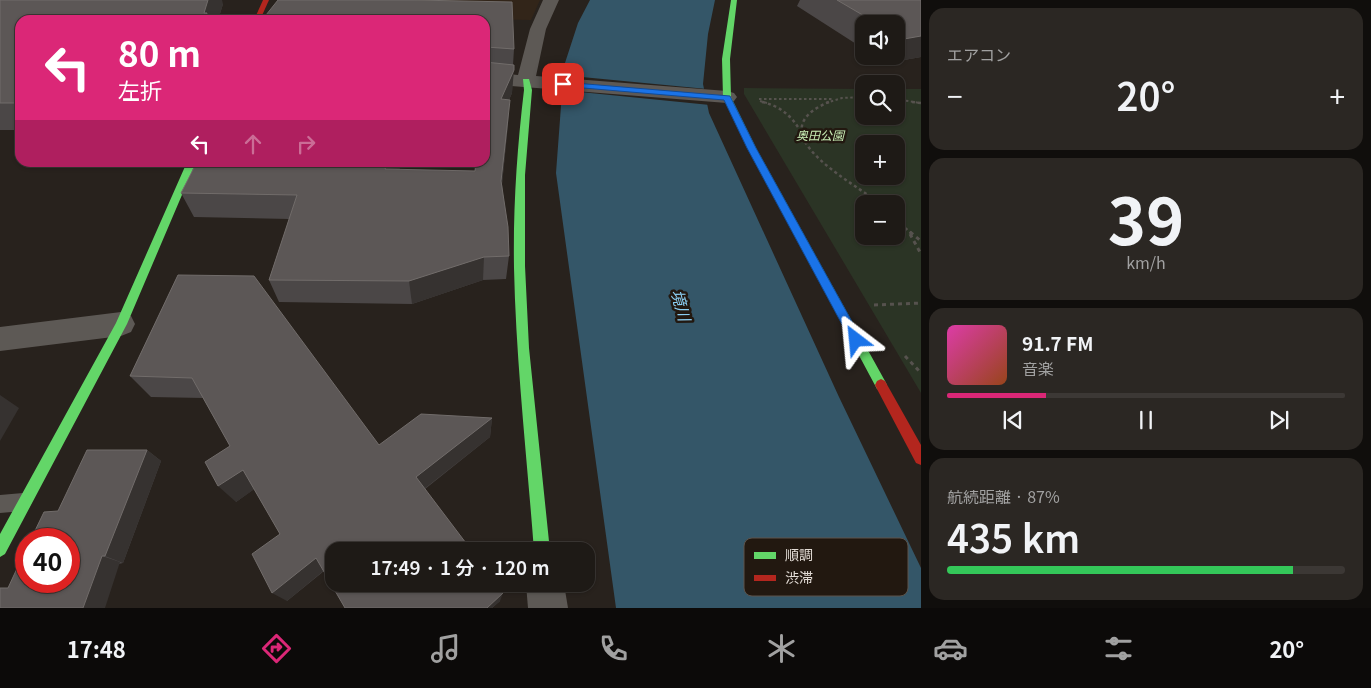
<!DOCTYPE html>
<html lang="ja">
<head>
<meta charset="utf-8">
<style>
  :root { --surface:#1e1a16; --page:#2b2723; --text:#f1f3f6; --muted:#a1a1a1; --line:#3c3835; --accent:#db2777 }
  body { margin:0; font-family:Georgia,"Noto Sans JP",serif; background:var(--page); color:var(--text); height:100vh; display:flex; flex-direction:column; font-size:19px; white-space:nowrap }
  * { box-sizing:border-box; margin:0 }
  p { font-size:16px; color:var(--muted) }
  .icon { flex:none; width:28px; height:28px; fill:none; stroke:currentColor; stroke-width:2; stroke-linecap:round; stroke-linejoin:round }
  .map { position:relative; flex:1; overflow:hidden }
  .side { display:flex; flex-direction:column; gap:8px; padding:8px; background:#100e0c; width:450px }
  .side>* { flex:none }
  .hud { position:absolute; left:15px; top:15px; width:475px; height:152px; border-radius:15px; box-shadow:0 1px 4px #0004,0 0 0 1px var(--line); background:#db2777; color:#fff; overflow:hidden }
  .buttons { position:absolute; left:855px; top:15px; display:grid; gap:10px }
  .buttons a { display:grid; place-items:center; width:50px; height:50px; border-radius:10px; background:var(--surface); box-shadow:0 1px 4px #0004,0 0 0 1px var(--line); font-size:25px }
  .speed { position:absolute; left:15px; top:528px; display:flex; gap:10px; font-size:25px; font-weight:700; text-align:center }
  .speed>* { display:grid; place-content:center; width:65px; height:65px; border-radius:50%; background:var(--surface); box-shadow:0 1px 4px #0004,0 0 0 1px var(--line); line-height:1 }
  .speed .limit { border:8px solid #d22; background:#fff; color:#111 }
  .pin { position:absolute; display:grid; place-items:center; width:42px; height:42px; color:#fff; margin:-21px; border-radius:10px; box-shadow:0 2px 8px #0006 }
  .me { position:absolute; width:55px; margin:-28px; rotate:331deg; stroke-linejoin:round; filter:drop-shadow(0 0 4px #0008) }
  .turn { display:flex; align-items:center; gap:18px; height:105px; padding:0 20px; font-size:22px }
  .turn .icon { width:65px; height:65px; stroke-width:2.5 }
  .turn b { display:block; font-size:35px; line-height:42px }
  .lanes { display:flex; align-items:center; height:48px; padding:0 20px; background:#0003; justify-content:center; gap:25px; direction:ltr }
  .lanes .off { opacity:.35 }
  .big { font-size:38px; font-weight:600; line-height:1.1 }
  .side .card { flex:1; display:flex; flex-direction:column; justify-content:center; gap:8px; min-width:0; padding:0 18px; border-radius:15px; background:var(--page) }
  .side .dial { align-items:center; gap:0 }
  .dial b { font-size:65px; line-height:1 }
  .song { display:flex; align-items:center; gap:15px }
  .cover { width:60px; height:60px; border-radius:8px; background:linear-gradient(135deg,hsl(320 70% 55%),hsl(20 70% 35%)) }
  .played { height:5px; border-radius:2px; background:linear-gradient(90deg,var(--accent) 25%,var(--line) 25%) }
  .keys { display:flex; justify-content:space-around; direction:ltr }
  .heat { display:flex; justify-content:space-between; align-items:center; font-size:28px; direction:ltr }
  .charge { height:8px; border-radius:4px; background:linear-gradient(90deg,#34c759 87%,var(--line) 0) }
  .trip { position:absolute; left:325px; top:542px; width:270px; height:50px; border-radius:15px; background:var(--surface); box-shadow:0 1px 4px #0004,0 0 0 1px var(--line); font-weight:600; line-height:50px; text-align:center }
  .tabs { display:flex; height:80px; justify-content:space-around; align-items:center; background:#0c0a09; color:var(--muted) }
  .tabs .icon { width:35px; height:35px }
  .tabs .selected { color:var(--accent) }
  .tabs b { font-size:22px; color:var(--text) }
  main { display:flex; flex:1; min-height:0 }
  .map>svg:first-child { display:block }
</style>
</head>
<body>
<main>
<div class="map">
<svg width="921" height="608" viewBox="0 0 921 608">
  <rect width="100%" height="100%" fill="#28221d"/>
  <path fill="#322519" d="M378 0H540L531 20 389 17Z"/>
  <path fill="#2b3425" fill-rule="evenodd" d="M744 88 864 89V116H896V89H921V393L744 94ZM864 144H896V176H864ZM864 204H896V236H864Z"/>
  <path fill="#345668" d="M590 0H715L708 34 703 84 709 113 839 397 921 568V608H616L556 173 564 66 578 23Z"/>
  <path fill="#28221d" d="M561 75 707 89 710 105 560 90Z"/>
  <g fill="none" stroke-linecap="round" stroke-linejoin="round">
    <g stroke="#56524e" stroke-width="2" stroke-dasharray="2.5 2.5" stroke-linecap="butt">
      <path d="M759 99H833"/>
      <path d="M896 99 920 103"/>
      <path d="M760 101 767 103"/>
      <path d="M826 103 842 98 864 97"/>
    </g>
    <g stroke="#56524e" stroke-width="2.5" stroke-dasharray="3 3" stroke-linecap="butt">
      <path d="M762 102C780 106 792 116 801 132"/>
      <path d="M829 102C754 133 854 182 880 204"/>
      <path d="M912 102 921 103"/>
      <path d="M896 220 911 233"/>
    </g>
    <g stroke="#56524e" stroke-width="3" stroke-dasharray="4 4" stroke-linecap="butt">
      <path d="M910 232 921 241"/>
      <path d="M910 234 921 254"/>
      <path d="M874 305 921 303"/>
      <path d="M905 356 921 373"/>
    </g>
    <path fill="#5d5955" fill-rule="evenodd" d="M23 493 29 496 32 502 29 508 23 511 0 513V495Z"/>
    <g fill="#5d5955" fill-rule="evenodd">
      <path d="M543 0H559L546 29 536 76 727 91 734 93 737 97 734 101 727 103 485 84V72L518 75 530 29Z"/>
      <path d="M121 312 131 316 135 324 131 332 121 336 0 351V327Z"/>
      <path d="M526 584H564L568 608H528Z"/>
    </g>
    <g fill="#63d668" fill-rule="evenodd">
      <path d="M731 0H737L730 59 731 97 756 148 885 381 887 385 885 389 881 391 877 389 748 148 723 97 722 59Z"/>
      <path d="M523 79H529L532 90 525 175V266L529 348 550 551H534C527 457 516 362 514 268 513 208 517 149 524 90Z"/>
      <path d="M187 162H196L127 324 5 554 0 557V534L116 323Z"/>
    </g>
    <g fill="#b3261e" fill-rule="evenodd">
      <path d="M263 0H269L260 20H254Z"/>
      <path d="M881 379 885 381 921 445V465L916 463 877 389 875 385 877 381Z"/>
    </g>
  </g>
  <g fill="#4b4747">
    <path d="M0 0 223 4 218 20H20V130H0Z"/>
    <path d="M800 0H921V57L887 63 876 56H896V24H864V49L797 6Z"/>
    <path d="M485 20 514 49 513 65 512 93 509 100 508 124 502 184 509 256 506 279 483 280 412 304 279 302 269 280 289 219 194 217 181 193 400 170 475 171 485 162Z"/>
    <path d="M178 275 379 445 492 418 490 437 425 489 500 601 492 608H345L324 571 287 601 280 534 254 489 236 502 230 446 203 398 151 397 130 376Z"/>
    <path d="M147 450 161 461 123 563 8 588 58 511Z"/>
  </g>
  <g fill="#363230">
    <path d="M208 0H222L223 4 218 20H205L204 13Z"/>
    <path d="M921 36V57L887 63 892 56H896V50L904 39Z"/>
    <path d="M486 47 485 70V48Z"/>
    <path d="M514 70 512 93 499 123 501 99Z"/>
    <path d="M510 100 508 124 500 205 501 181Z"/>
    <path d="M388 162H403L388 193 385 169Z"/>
    <path d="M484 257 483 280 412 304 409 281Z"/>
    <path d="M0 395 19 408 0 441Z"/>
    <path d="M492 418 490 437 419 493 416 477Z"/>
    <path d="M147 450 161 461 123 563 105 556Z"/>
    <path d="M243 470 259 486 236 502 218 486Z"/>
    <path d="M102 556 120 562 105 608H83Z"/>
    <path d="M316 558 327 568 287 601 272 593Z"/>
    <path d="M503 593 500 601 492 608H487Z"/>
  </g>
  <g fill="#5c5756" stroke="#716c6a">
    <path d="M0 0H208L204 13H207L205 20H20V103H0Z"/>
    <path d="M278 0H414L512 2 514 49 486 47 485 48V20H262Z"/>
    <path d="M837 0H921V36L904 39 896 34V24H878Z"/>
    <path d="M485 62 514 65V70L501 99 510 100 501 181 508 227 509 256 484 257 409 281 269 280 297 195 181 193 197 162H388L385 169 475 171 476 162H485Z"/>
    <path d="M178 275 254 276 379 445 421 414 492 418 416 477 472 551H334V584H497L503 593 487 608H345L316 558 272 593 252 554 280 534 243 470 218 486 205 462 230 446 192 378 130 376Z"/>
    <path d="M87 450H147L105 556H102L83 608H0V588H8L26 549V581H69V539H31L44 512 58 511Z"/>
  </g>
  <path fill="#1a73e8" stroke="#114b97" d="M563 82 730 96 756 148 860 336 862 340 860 343H852L747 148 724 100 560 86V83Z"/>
  <g text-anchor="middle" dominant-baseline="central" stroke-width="5" stroke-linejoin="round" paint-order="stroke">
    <g font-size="12" font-style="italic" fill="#c7edb5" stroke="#221810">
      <text x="820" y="134">奥田公園</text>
    </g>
    <g font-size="16" font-style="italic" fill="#8acdf1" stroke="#221810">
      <text transform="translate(682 305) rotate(75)">境川</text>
    </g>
  </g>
  <rect x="744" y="538" width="164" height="58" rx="8" fill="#221810" stroke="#5c534b" stroke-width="1"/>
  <rect x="754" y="552" width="22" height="7" fill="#63d668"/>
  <rect x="754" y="575" width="22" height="6" fill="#b3261e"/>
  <g font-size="14" fill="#e3dcd6">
    <text x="785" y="560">順調</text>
    <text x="785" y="583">渋滞</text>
  </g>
</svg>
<div class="buttons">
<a><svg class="icon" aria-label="sound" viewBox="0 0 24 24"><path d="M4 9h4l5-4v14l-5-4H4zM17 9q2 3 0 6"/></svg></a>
<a><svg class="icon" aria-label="search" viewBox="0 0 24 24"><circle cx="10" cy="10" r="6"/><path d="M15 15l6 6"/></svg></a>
<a>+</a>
<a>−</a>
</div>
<div class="speed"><div class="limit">40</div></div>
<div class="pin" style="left:563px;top:84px;background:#d93025"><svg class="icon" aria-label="arrive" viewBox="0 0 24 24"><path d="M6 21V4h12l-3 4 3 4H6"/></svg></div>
<svg class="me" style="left:856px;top:340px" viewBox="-20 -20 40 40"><path d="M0-17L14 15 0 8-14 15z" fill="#1a73e8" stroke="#fff" stroke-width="4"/></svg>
<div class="trip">17:49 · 1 分 · 120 m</div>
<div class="hud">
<div class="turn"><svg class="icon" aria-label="left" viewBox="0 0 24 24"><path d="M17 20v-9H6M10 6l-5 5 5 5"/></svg><div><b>80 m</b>左折</div></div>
<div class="lanes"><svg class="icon" aria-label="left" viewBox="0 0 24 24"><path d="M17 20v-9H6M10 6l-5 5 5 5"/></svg><svg class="icon off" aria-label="ahead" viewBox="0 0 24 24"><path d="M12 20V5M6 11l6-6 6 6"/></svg><svg class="icon off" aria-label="right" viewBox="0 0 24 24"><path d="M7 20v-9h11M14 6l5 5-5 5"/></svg></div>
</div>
</div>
<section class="side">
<div class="card"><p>エアコン</p>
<div class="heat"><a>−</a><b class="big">20°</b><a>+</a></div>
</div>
<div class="card dial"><b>39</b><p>km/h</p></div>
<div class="card">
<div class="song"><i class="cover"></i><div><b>91.7 FM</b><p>音楽</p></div></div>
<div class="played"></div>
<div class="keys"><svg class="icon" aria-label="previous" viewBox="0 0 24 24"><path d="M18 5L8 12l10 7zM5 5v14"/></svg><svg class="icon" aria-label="pause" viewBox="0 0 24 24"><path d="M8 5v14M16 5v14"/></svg><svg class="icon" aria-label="next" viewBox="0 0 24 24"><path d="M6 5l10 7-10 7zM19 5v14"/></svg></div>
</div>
<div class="card"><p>航続距離 · 87%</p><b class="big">435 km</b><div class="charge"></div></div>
</section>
</main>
<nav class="tabs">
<b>17:48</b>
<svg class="icon selected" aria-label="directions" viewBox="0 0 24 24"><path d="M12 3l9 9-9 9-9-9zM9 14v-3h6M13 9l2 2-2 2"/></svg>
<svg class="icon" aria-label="music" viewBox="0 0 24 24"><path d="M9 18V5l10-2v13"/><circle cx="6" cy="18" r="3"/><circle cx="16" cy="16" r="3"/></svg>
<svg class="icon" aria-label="phone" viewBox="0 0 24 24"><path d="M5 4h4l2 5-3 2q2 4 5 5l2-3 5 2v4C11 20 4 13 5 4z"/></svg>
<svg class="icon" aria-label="climate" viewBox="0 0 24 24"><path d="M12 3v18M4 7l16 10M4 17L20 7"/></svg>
<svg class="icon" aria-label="car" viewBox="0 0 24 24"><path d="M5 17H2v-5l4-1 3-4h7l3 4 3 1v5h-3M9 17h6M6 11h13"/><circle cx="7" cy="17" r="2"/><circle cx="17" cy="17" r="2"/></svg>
<svg class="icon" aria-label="filters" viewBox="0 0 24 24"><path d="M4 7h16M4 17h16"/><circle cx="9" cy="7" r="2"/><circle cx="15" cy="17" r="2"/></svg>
<b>20°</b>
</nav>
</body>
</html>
